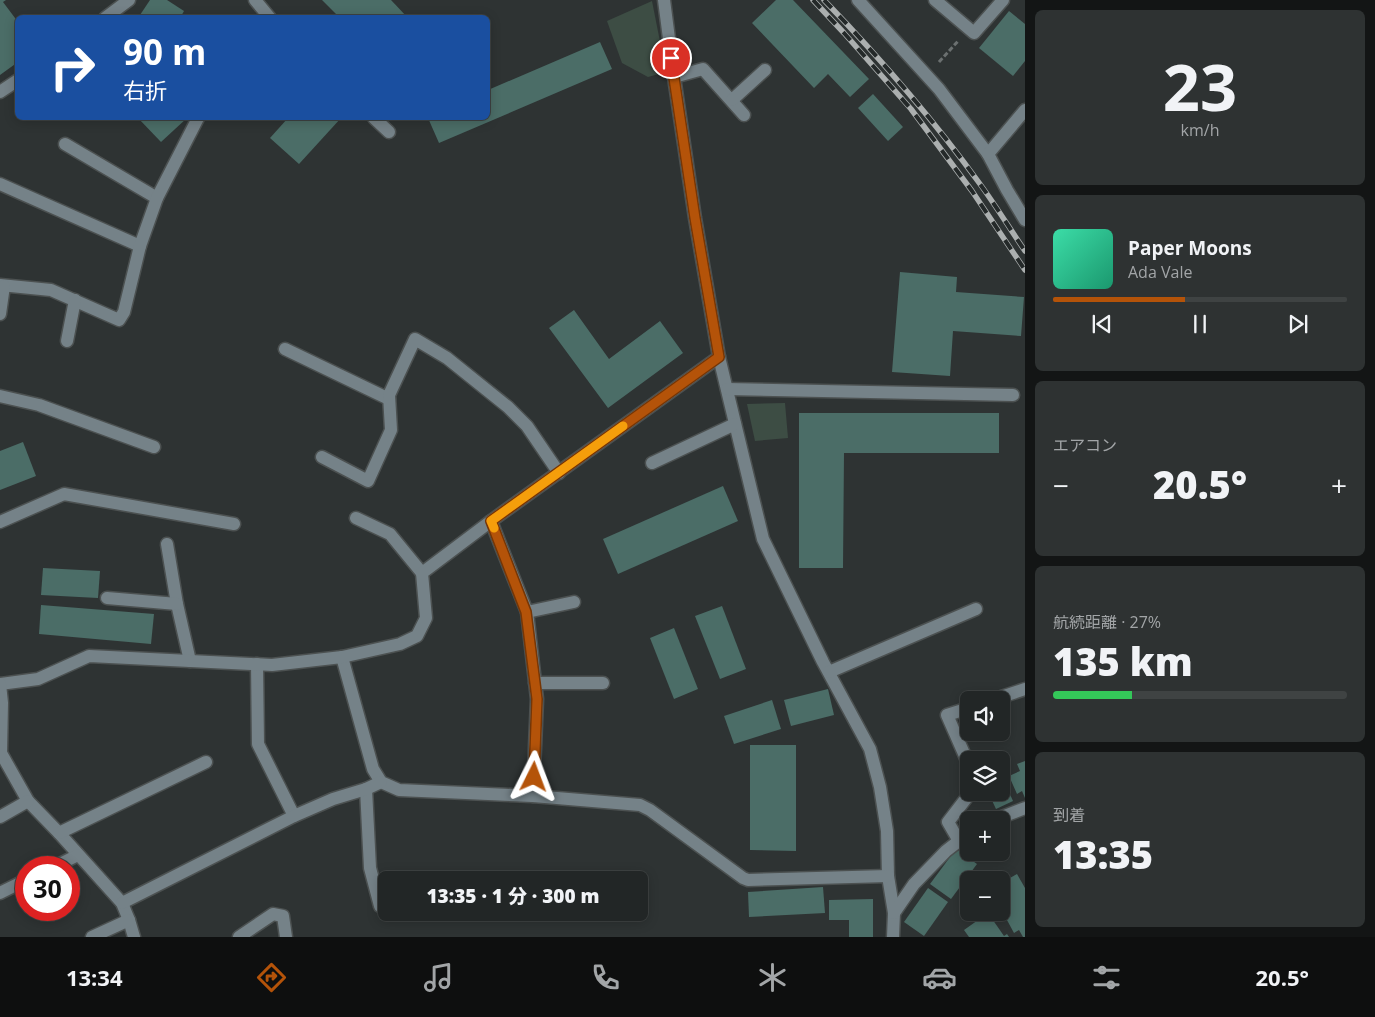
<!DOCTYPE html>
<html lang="ja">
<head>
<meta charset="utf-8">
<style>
  :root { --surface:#222626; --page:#2e3232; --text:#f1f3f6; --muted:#a2a5a7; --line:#3f4343; --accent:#b45309 }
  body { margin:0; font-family:"Open Sans","Noto Sans JP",sans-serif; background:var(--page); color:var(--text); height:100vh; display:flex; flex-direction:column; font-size:19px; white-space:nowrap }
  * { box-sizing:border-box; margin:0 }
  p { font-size:16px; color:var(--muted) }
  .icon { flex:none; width:28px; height:28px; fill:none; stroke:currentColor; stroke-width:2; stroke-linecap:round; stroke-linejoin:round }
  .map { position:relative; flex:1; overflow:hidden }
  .details { display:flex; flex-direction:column; gap:10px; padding:10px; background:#131515; width:350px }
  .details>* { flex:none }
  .banner { position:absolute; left:15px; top:15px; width:475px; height:105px; border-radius:8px; box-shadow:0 2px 12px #0003,0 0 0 1px var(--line); background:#1a4fa0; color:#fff; overflow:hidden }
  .tools { position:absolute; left:960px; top:691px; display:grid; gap:10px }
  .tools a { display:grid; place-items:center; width:50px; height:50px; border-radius:8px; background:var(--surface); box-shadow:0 2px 12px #0003,0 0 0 1px var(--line); font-size:25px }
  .speed { position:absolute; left:15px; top:856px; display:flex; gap:10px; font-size:25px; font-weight:700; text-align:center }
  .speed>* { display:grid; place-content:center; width:65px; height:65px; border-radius:50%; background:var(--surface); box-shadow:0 2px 12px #0003,0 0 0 1px var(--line); line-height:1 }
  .speed .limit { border:8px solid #d22; background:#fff; color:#111 }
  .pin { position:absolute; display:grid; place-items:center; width:42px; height:42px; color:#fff; margin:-21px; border:2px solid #fff; border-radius:50%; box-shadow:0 1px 5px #0007 }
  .me { position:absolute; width:55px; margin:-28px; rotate:3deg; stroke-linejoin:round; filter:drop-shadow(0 0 4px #0008) }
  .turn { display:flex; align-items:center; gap:18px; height:105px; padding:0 25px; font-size:22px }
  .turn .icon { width:65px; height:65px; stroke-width:2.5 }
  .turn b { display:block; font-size:35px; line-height:42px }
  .big { font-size:38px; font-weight:800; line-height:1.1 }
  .details .widget { flex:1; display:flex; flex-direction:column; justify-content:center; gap:8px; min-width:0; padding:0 18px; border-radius:8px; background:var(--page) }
  .details .dial { align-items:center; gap:0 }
  .dial b { font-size:65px; line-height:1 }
  .song { display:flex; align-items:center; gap:15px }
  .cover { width:60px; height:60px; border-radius:8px; background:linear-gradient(135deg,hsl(160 70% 55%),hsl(160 70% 35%)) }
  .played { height:5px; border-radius:2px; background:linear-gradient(90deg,var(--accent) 45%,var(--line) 45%) }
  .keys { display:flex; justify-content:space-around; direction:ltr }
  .heat { display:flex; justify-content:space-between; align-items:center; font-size:28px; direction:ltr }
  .charge { height:8px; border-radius:4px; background:linear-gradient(90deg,#34c759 27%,var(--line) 0) }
  .trip { position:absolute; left:378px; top:871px; width:270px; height:50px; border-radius:8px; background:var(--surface); box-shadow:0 2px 12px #0003,0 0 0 1px var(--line); font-weight:800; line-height:50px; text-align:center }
  .dock { display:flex; height:80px; justify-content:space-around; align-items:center; background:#0e0f0f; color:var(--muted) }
  .dock .icon { width:35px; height:35px }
  .dock .selected { color:var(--accent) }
  .dock b { font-size:22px; color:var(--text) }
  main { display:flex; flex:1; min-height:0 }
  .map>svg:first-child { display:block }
</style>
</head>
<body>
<main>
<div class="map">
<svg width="1025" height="937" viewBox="0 0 1025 937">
  <rect width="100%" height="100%" fill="#2e3333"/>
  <g fill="#3d4d44">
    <path d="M652 1 666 72 648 77 622 63 607 21Z"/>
    <path d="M785 403 788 438 755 441 747 404Z"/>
  </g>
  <g fill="#4b6d67">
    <path d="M0 0H6L3 2 18 22V62L0 75Z"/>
    <path d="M150 0H167L184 11 180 18H138Z"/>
    <path d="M322 0H391L408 18H340Z"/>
    <path d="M776 0H793L869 79 850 97 828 74 814 88 752 23Z"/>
    <path d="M1009 11 1025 24V61L1013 76 979 48Z"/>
    <path d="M600 42 612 69 439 143 428 118H488V90Z"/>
    <path d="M873 94 903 127 888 141 858 108Z"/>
    <path d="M138 118H187L161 142Z"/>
    <path d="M288 118H341L299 164 270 138Z"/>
    <path d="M900 272 957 277 956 292 1024 297 1021 336 953 331 950 376 892 372Z"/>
    <path d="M574 310 609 359 660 321 683 353 608 408 549 328Z"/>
    <path d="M799 413H999V453H844L843 568H799Z"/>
    <path d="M23 442 36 476 0 490V451Z"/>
    <path d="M723 486 738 521 618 574 603 539Z"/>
    <path d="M43 568 100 571 98 598 41 595Z"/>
    <path d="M41 605 154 614 151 644 39 634Z"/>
    <path d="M722 606 746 669 720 679 695 616Z"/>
    <path d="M674 628 698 689 674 699 650 638Z"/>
    <path d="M828 689 834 715 791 726 784 700Z"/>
    <path d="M772 700 781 729 734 744 724 716Z"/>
    <path d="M750 745H796V851L750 850Z"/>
    <path d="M1025 761V798L1022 791 1017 794 1009 776 1020 771 1017 764Z"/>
    <path d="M1004 781 1013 801 996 809 988 792H1001V782Z"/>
    <path d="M956 849 977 864 951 899 930 884Z"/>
    <path d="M1017 874 1025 888V937H1023L1019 930 1014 933 1001 909V883Z"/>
    <path d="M823 887 825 913 749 917 748 892Z"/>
    <path d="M928 888 948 902 924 936 904 922Z"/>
    <path d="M873 899V937H849V920H829V900Z"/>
    <path d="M988 913 1004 936 1007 934 1009 937H969L964 930Z"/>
  </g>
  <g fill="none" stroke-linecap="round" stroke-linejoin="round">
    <g stroke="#4c5151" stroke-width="15">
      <g id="minor">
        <path d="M255 0 270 18"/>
        <path d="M664 0 674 77 695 218 719 357 763 539 823 662 870 749 880 787 887 831 888 876 894 913 893 937"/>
        <path d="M858 0 939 89 988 154 1007 190 1025 220"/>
        <path d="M935 0 974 33 1003 0"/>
        <path d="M105 18 129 0"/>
        <path d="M674 77 703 69 744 115"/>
        <path d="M0 92 18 80"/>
        <path d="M732 100 765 70"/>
        <path d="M374 118 389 132"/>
        <path d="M65 144 157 198"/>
        <path d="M988 154 1025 110"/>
        <path d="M0 184 140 246"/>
        <path d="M0 285 51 290 119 320 124 312 140 246 157 198 198 118"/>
        <path d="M0 314 4 286"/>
        <path d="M67 341 75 300"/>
        <path d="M285 349 389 399"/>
        <path d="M727 389 1013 395"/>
        <path d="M0 396 39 405 154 447"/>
        <path d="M322 457 368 481 391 430 389 395 415 339 447 358 508 407 527 426 559 473"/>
        <path d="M652 463 735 424"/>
        <path d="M356 518 390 534 422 573"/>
        <path d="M491 521 527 612 537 699 533 796"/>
        <path d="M0 522 64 494 234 524"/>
        <path d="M167 544 177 604 190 661"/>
        <path d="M107 598 177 604"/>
        <path d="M527 612 574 602"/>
        <path d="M342 657 373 769 381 782 399 790 533 796 640 805 650 810 743 878 748 880 888 876"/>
        <path d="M257 664 258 744 294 816"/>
        <path d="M829 672 976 609"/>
        <path d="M535 683H603"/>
        <path d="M0 684 38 679 89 656 272 665 342 657 400 644 417 636 426 618 422 573 491 521 719 357"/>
        <path d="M0 684 2 703 1 753 28 801 59 833 122 903 129 920 134 937"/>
        <path d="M992 700 1025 689"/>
        <path d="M969 708 947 715 969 765"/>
        <path d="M366 789 370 868 380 906"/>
        <path d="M0 817 28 801"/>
        <path d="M994 820 1025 808"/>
        <path d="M59 833 206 762"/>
        <path d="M959 841 948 822 971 792"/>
        <path d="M52 868 78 855"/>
        <path d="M0 893 26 880"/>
        <path d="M122 903 294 816 333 799 366 789 381 782"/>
        <path d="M894 913 914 884 946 851 969 833"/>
        <path d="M92 937 129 920"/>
        <path d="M239 937 273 914 283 916 286 937"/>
      </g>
    </g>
    <path stroke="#6b7070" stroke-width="3" stroke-dasharray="5 2.5" stroke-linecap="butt" d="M939 62 959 40"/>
    <use href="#minor" stroke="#758288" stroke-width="12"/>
    <g stroke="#abafaf" stroke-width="5.5">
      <g id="rail">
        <path d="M813 0 844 33 911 109 972 191 1025 270"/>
        <path d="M824 0C880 58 933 119 980 184 996 206 1010 229 1025 251"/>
      </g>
    </g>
    <use href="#rail" stroke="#242929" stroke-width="4" stroke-dasharray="11" stroke-linecap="butt"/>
  </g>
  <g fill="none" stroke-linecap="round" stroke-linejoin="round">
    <g stroke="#753606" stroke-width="12">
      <path id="route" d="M534 777 537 699 526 612 491 521 719 357 695 218 671 58"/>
    </g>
    <use href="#route" stroke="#b45309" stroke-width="9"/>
    <path stroke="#f59e0b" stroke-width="9" d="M494 528 491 521 623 426"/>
  </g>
</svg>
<div class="tools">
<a><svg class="icon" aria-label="sound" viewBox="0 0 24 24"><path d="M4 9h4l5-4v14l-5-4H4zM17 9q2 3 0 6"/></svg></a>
<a><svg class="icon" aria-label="layers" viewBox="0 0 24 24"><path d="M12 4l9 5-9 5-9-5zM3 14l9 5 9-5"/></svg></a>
<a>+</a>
<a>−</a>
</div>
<div class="speed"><div class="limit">30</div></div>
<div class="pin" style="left:671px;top:58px;background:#d93025"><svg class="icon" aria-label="arrive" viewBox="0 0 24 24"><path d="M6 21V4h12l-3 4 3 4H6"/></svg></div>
<svg class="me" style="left:534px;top:777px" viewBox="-20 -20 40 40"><path d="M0-17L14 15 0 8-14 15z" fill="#b45309" stroke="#fff" stroke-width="4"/></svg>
<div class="trip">13:35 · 1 分 · 300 m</div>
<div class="banner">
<div class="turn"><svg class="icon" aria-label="right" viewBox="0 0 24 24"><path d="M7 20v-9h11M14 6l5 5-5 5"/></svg><div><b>90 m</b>右折</div></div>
</div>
</div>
<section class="details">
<div class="widget dial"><b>23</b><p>km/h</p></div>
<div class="widget">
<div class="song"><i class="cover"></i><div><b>Paper Moons</b><p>Ada Vale</p></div></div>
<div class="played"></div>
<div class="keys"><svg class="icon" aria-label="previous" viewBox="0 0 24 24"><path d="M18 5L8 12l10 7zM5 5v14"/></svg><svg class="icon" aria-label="pause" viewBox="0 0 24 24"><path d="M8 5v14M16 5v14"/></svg><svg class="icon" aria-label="next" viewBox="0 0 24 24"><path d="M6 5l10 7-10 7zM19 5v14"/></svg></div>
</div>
<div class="widget"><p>エアコン</p>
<div class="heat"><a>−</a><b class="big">20.5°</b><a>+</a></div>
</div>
<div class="widget"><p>航続距離 · 27%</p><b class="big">135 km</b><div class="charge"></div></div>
<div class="widget"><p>到着</p><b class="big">13:35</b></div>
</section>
</main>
<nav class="dock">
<b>13:34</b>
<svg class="icon selected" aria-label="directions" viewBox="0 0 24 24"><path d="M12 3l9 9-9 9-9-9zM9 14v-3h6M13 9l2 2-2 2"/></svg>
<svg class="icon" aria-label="music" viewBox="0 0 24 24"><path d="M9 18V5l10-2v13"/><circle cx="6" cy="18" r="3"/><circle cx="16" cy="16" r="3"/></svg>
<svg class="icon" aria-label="phone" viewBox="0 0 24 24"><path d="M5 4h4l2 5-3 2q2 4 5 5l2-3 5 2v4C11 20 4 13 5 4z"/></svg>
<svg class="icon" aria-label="climate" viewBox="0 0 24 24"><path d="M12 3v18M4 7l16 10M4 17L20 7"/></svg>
<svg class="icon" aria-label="car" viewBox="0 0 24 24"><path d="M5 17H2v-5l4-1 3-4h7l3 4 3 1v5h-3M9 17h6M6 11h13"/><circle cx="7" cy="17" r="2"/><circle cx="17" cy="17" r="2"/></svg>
<svg class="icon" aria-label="filters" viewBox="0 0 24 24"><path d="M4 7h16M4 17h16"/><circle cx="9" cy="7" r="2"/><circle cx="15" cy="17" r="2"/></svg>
<b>20.5°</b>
</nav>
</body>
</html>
